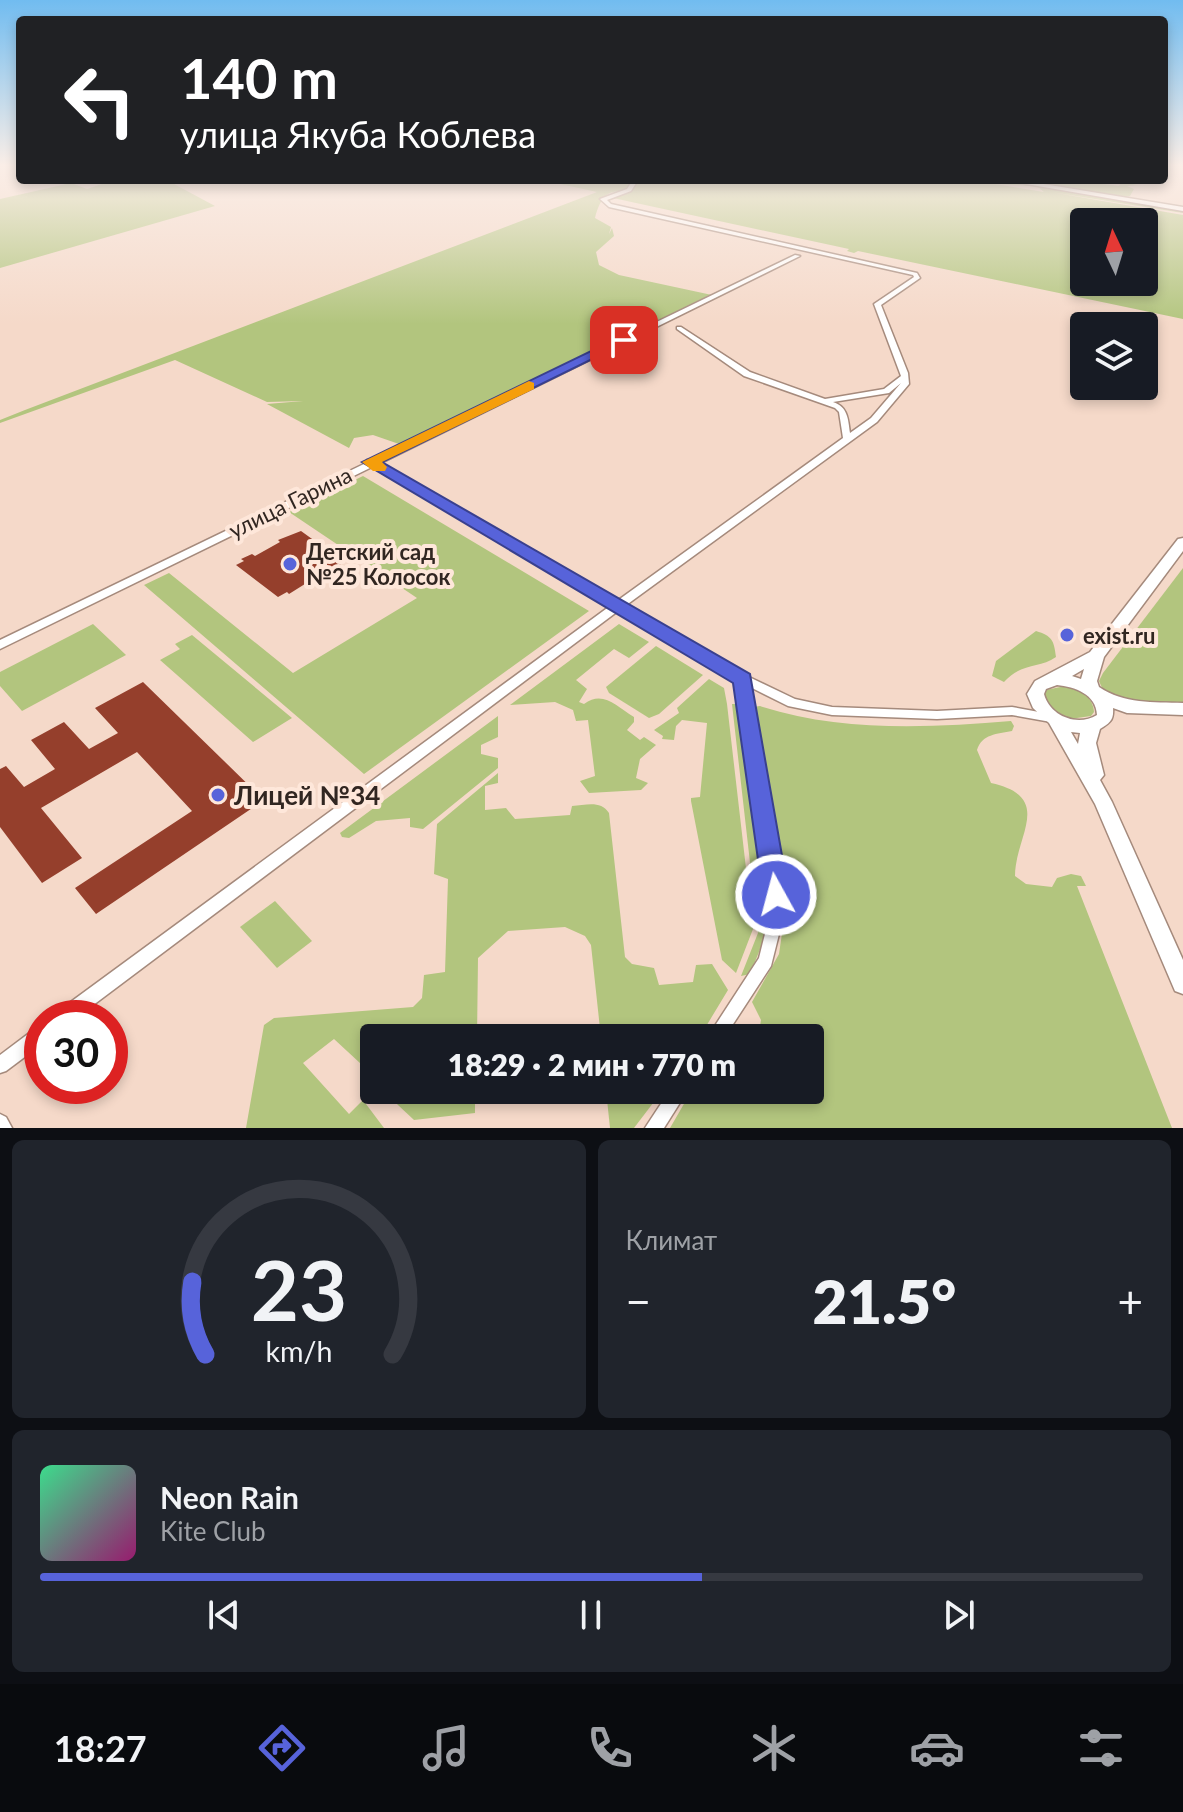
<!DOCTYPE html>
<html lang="ru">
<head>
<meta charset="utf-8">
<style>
  :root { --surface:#171b24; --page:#20242c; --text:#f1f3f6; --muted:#9ea1a6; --line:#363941; --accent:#5763da }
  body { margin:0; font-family:Lato,sans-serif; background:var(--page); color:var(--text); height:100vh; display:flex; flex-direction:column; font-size:30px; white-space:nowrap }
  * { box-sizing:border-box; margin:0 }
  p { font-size:26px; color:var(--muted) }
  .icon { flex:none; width:44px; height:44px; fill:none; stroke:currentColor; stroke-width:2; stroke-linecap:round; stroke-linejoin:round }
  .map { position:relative; height:1128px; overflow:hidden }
  .drawer { display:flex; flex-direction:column; gap:12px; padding:12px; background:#0d0f14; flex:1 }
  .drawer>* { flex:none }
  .hud { position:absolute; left:16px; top:16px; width:1152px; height:168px; border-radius:8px; box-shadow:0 4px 12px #0003; background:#202124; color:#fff; overflow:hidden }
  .needle { width:52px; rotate:356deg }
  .controls { position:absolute; left:1070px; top:208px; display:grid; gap:16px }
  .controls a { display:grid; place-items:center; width:88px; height:88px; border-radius:8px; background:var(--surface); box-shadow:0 4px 12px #0003; font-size:40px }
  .speed { position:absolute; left:24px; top:1000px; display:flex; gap:16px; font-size:40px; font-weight:700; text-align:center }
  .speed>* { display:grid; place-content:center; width:104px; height:104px; border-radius:50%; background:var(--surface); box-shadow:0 4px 12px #0003; line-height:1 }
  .speed .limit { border:12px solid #d22; background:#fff; color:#111 }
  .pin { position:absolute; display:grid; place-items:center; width:68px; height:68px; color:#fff; margin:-34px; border-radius:16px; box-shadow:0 4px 12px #0006 }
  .me { position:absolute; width:88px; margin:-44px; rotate:353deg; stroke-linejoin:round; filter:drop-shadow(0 0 6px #0008) }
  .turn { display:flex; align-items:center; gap:28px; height:168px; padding:0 32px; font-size:36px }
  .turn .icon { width:104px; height:104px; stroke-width:2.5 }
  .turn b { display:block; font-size:56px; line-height:68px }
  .big { font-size:60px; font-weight:800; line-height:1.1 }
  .drawer .card { flex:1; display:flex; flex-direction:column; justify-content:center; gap:12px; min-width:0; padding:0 28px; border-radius:12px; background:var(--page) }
  .drawer .dial { align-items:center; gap:0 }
  .dial svg { height:208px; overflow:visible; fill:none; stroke:var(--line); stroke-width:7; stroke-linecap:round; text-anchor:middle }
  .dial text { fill:var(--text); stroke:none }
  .song { display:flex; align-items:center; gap:24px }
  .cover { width:96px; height:96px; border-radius:12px; background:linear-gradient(135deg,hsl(150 70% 55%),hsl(320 70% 35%)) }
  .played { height:8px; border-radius:4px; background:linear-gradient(90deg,var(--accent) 60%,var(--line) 60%) }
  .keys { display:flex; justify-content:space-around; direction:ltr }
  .heat { display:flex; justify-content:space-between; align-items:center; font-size:44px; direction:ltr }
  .drawer .tiles { flex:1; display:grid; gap:12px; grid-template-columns:1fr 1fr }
  .card:last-child { grid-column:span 2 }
  .trip { position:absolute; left:360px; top:1024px; width:464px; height:80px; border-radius:8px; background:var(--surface); box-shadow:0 4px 12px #0003; font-weight:800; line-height:80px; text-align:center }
  .tabs { display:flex; height:128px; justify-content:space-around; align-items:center; background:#090b0e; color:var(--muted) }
  .tabs .icon { width:56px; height:56px }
  .tabs .on { color:var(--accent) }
  .tabs b { font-size:36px; color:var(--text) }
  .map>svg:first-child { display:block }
</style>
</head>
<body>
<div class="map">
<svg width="1183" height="1128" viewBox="0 0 1183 1128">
  <rect width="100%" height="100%" fill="#f5d9c9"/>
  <g fill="#b2c57e" fill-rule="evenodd">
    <path d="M114 180H181L174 184 215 206 0 268V199L71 183 87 189Z"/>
    <path d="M542 180H634C618 202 606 178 595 218L611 227 609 234 612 228 614 236 596 252 599 265 619 275 712 295 399 444 373 435 354 438 349 448 267 404 303 401 267 402 175 360 0 423V420L25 410 597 192Z"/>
    <path d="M638 180H996L1033 186 995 184 1044 192 1038 187 1183 210V213L1051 192 1183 215V319L858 251 854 253 847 251 849 249 613 198 628 192ZM1084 222H1144V282H1084Z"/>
    <path d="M1028 180C1059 182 1087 181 1119 186L1122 182 1137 185 1127 186 1134 189 1130 196 1123 197Z"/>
    <path d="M363 476 589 611 364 774 144 585 169 573 293 673 417 598 289 512Z"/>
    <path d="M1183 568V704L1129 701 1103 690 1099 681 1103 673Z"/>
    <path d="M93 624 126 655 22 711 0 686V672Z"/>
    <path d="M619 624 649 642 629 658 614 649 576 680 587 689 579 702 584 704C603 690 616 706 634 717V722L627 730 640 740 644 737 656 745 640 759 636 778 648 783 641 790 589 793 580 781 595 776 588 720 576 721 573 710 555 702 510 705Z"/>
    <path d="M1036 631C1052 636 1054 640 1056 657 1039 669 1022 662 1004 682L992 676 996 661Z"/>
    <path d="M192 635 292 718 253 742 160 660 180 649 175 644Z"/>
    <path d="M656 646 703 675 659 714 649 718 609 693 606 687Z"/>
    <path d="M709 679 724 688 727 704 753 929 736 973 722 960 691 801V798L700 797 707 723 682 720 676 726 674 740 662 739 663 736 654 730 679 713 677 708Z"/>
    <path d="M1065 686C1079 689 1093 696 1094 712L1091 716 1070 719 1048 707 1043 695 1046 690Z"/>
    <path d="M732 704H742L769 909 765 937 750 974 741 976 758 933Z"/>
    <path d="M760 706C840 732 927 728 1011 721L1014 726 1012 731C997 734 982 734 977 750L991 783C1055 797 1015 836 1015 876L1026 884 1052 887 1057 878 1071 874 1081 876 1086 886H1077L1172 1128H670L692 1090H810V1038H758L761 1020 752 1002 779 954 786 906 753 707Z"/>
    <path d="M498 716V737L481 745V754L498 758V768L423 829 410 827V818L376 821 349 838 342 837 340 833Z"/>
    <path d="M498 773V783L485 786V810L506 808 515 819 570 815 572 806C586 805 601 800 609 813L625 957 632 964 654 968 659 985 693 982 696 965 712 964 728 990 699 1038H601L591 945 585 936 565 927 508 931 478 958 477 1038H374V1076L334 1039 303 1063 349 1114 363 1100 384 1128H246L264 1025 274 1018 413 1007 422 998 424 975 445 972 448 879 434 874 437 824Z"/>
    <path d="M275 901 312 941 277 968 240 927Z"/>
    <path d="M382 1090H475V1113L414 1120Z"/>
    <path d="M606 1090H663L634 1128H610Z"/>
  </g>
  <g fill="#953f2c">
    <path d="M301 531 344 562 327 574 324 572 289 594 287 592 278 597 236 565 244 561 241 559 252 554 255 556 280 542 278 540Z"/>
    <path d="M143 682 264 800 96 914 75 888 192 811 137 752 41 808 82 858 42 883 0 827V769L6 766 24 787 55 769 31 740 64 722 89 749 118 733 95 708Z"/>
  </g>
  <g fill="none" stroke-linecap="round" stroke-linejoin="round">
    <g stroke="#a58a7c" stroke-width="3">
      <g id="minor">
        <path d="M633 180H638L631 191 607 200 611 204 917 273 920 278 881 305 908 373 909 384 877 422 625 606 747 676 795 699 832 707 937 711 1012 707 1055 715 1057 718 1055 721 1051 722 1012 715 937 719 832 715 788 706 750 687 781 876 784 914 771 966 724 1038H707L759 958 770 914 767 876 738 681 618 611 76 1018H55L57 1012 610 606 372 467 0 649V640L366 463 367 460H372L795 255 800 256 379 464 617 601 843 438 839 412 835 408 744 376 677 329V327H681L750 372 825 399 884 389 901 376 874 304 914 277 913 275 609 207 600 199 627 189ZM901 383 871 418 850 433C848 419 848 407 833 402L889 393Z"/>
        <path d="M42 1026V1044L6 1071 0 1073V1055L36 1028Z"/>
        <path d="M670 1090H688L664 1128H645Z"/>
        <path d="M0 1114 6 1117 12 1128H0Z"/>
      </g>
    </g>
    <g stroke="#a58a7c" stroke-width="3">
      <g id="secondary">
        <path d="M1003 180H1019L1183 207V211Z"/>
        <path d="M1183 538V551L1104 657 1097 681 1099 687C1124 704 1153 702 1183 703V715L1127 713 1113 708C1114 720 1110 723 1100 729L1096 743 1104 775 1100 780 1112 802 1183 960V994L1175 991 1095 804 1049 723 1033 708 1027 694 1035 681 1090 652 1178 539ZM1084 669 1081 679 1072 676ZM1057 685C1075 687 1096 694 1097 715 1077 727 1050 716 1044 694L1046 689ZM1071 732 1080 733 1078 744Z"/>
      </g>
    </g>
    <use href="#minor" fill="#fff" fill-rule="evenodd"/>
    <use href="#secondary" fill="#fff" fill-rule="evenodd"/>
  </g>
  <linearGradient id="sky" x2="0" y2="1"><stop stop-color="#71bcf0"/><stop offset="0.51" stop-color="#faeee7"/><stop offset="1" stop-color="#faeee7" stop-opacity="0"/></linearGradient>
  <rect width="1183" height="324" fill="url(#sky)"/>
  <path fill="#5763da" stroke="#39408e" stroke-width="2" d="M620 337 631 340 382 462 750 674 789 895 785 903 776 907 767 903 763 895 733 683 362 462Z"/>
  <path fill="#f59e0b" d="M529 381 534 383V389L382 462 387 467 385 471H373L362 462Z"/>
  <g fill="#5763da" stroke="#fee7da" stroke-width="3">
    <circle cx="290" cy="564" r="8"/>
    <circle cx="1067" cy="635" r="8"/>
    <circle cx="218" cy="795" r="8"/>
  </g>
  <g text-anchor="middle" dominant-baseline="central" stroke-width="8" stroke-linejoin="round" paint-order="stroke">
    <g font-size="22" fill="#312621" stroke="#fee7da">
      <text transform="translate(290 502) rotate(-26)">улица Гарина</text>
    </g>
    <g font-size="22" font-weight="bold" fill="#312621" stroke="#fee7da" text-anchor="start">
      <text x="306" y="551">Детский сад<tspan x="306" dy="25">№25 Колосок</tspan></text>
      <text x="1083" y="635">exist.ru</text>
    </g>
    <g font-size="26" font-weight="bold" fill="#312621" stroke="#fee7da" text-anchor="start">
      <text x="234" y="795">Лицей №34</text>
    </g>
  </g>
</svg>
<div class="controls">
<a><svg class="needle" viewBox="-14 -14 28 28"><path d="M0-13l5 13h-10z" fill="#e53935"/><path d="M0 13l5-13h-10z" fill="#9ea1a6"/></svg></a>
<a><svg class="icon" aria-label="layers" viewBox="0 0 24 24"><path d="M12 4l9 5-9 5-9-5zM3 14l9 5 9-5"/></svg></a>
</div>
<div class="speed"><div class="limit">30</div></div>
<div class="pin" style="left:624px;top:340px;background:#d93025"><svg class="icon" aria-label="arrive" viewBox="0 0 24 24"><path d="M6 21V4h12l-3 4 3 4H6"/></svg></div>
<svg class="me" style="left:776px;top:895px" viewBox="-20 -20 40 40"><circle r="17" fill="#5763da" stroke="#fff" stroke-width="3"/><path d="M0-11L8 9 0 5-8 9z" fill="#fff"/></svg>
<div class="trip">18:29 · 2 мин · 770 m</div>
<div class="hud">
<div class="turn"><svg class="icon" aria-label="left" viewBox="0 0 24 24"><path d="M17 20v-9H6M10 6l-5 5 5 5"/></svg><div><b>140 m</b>улица Якуба Коблева</div></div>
</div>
</div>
<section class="drawer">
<div class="tiles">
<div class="card dial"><svg viewBox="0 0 100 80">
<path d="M14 69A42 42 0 1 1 86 69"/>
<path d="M14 69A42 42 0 0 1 9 41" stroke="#5763da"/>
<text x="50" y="56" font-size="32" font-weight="700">23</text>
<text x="50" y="72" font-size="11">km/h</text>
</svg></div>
<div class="card"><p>Климат</p>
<div class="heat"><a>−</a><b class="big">21.5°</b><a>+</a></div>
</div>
<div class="card">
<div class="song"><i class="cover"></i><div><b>Neon Rain</b><p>Kite Club</p></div></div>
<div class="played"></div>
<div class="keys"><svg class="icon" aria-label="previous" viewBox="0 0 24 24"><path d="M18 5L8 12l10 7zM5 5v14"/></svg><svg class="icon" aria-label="pause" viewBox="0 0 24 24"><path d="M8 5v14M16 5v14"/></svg><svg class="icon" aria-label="next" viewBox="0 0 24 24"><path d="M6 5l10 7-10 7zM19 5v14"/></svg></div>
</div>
</div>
</section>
<nav class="tabs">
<b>18:27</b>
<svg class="icon on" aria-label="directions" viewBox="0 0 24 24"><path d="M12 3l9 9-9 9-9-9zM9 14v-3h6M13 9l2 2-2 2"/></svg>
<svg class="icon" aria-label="music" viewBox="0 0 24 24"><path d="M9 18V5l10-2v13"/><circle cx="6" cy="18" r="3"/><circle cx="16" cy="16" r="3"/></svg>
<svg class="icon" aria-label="phone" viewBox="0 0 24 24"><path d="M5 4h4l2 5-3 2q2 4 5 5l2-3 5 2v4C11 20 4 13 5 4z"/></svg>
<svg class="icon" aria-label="climate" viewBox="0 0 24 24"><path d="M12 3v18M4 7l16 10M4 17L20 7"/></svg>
<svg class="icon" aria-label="car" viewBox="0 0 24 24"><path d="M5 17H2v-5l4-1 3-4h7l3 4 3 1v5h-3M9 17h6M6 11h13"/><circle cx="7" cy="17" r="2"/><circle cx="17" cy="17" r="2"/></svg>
<svg class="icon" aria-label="filters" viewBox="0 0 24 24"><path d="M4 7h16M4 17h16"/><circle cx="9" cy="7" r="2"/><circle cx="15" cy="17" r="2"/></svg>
</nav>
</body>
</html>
